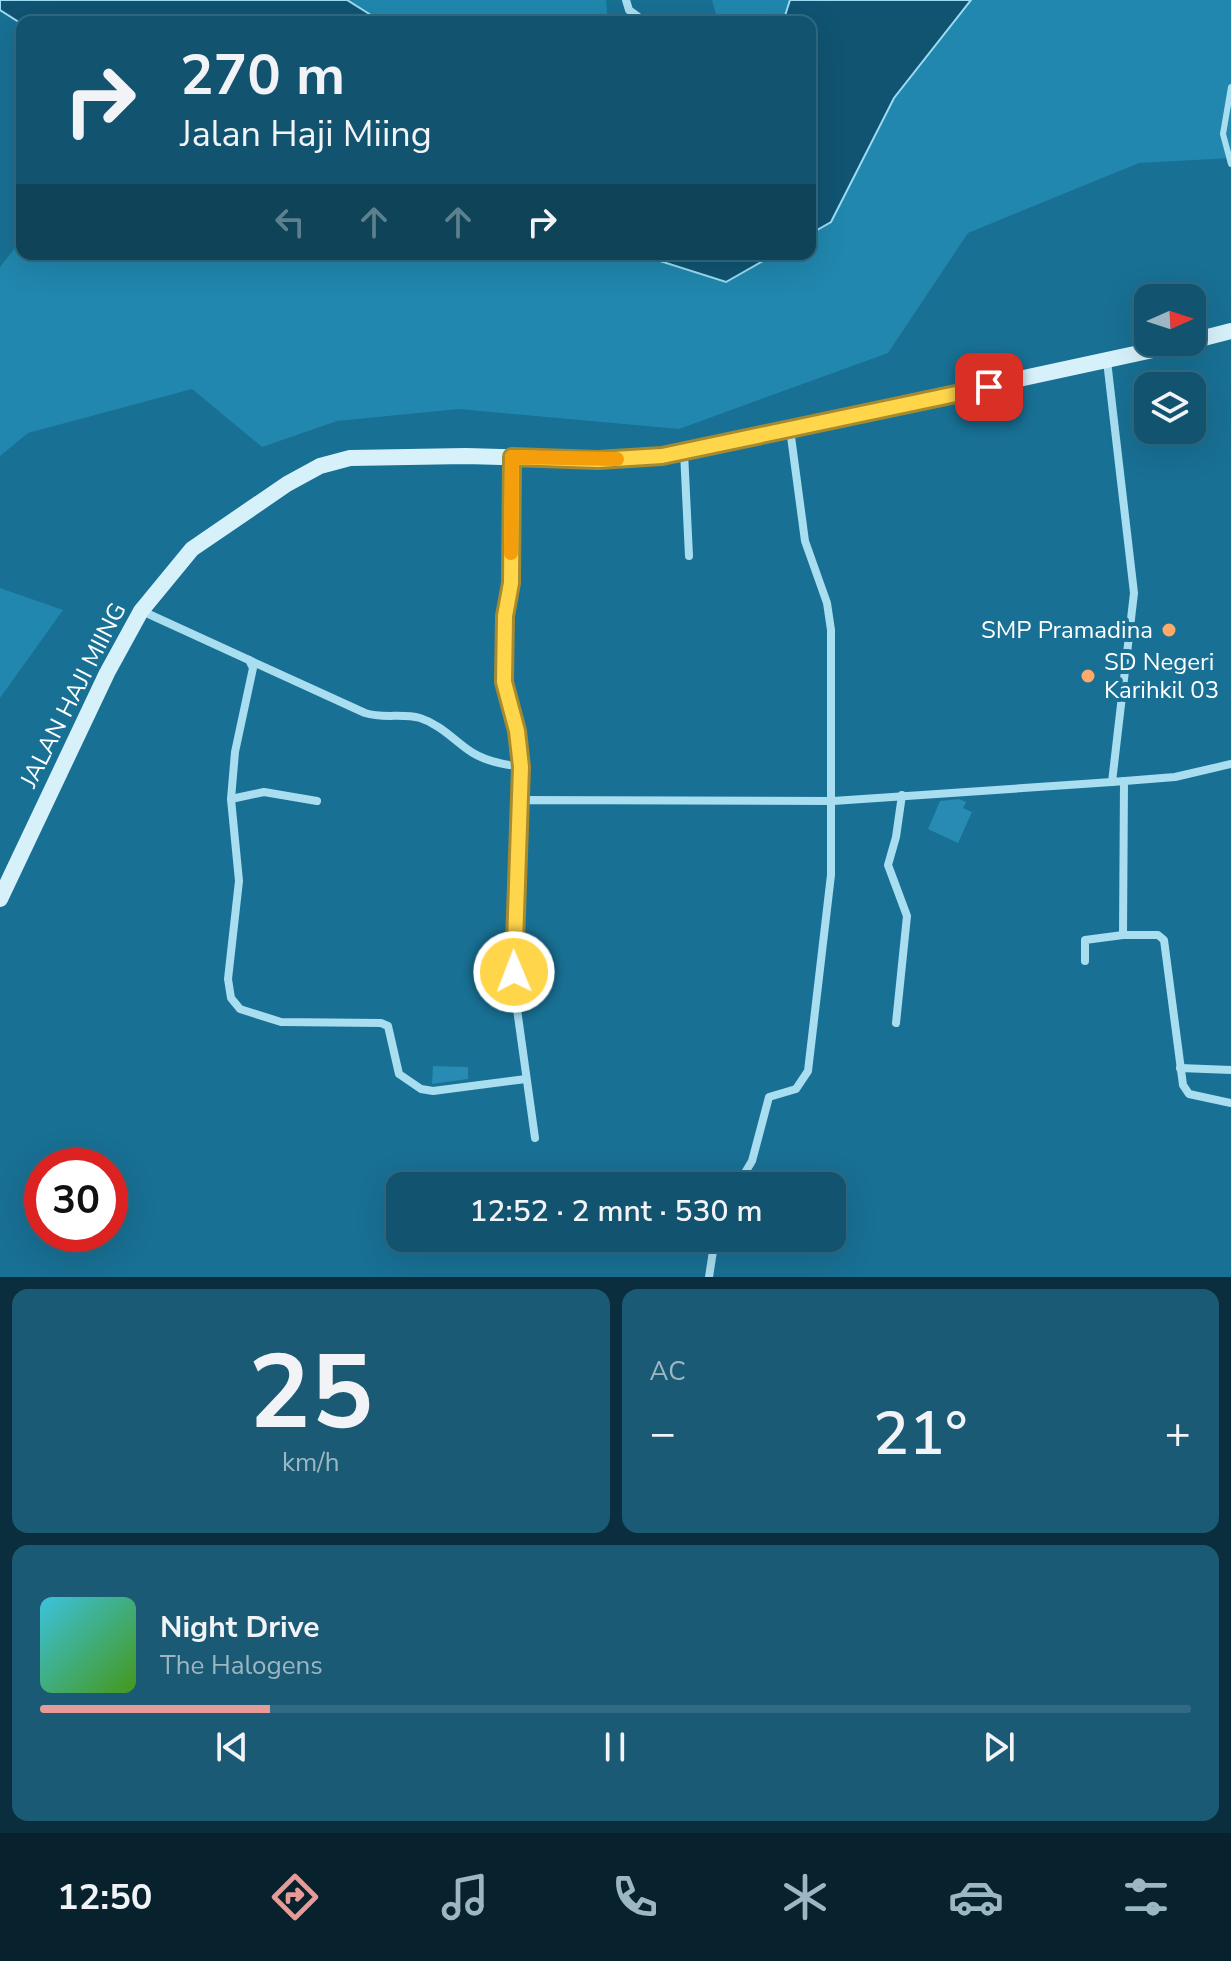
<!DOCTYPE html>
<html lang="id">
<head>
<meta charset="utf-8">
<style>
  :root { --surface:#12546f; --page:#1b5a74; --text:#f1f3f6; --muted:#9cb7c3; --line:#316a82; --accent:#e69b98 }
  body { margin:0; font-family:"Nunito Sans",sans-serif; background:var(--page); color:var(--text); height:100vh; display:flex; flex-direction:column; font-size:30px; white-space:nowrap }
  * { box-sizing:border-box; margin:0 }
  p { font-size:26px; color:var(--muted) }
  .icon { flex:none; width:44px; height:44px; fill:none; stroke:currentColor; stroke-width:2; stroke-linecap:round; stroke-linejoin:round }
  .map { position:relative; height:1277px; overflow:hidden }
  .details { display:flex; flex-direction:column; gap:12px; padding:12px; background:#0a2e3d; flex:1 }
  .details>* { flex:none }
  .banner { position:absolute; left:16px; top:16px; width:800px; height:244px; border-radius:16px; box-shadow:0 8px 32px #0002,0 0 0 2px var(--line); background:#12546f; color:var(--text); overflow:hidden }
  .needle { width:52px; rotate:87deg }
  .buttons { position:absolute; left:1134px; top:284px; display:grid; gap:16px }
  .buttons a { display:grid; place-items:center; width:72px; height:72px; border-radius:16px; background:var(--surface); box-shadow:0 8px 32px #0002,0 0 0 2px var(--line); font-size:40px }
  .speed { position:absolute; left:24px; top:1148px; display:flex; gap:16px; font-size:40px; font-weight:700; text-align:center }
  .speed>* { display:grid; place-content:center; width:104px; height:104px; border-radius:50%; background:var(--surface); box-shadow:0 8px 32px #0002,0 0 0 2px var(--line); line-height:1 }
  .speed .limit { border:12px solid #d22; background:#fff; color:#111 }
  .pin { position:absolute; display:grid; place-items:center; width:68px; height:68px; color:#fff; margin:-34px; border-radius:16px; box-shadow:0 4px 12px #0006 }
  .me { position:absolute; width:88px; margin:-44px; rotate:359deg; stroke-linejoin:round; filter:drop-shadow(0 0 6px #0008) }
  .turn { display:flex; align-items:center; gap:28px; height:168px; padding:0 32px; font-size:36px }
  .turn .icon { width:104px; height:104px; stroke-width:2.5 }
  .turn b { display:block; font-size:56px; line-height:68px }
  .lanes { display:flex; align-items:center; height:76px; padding:0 32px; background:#0003; justify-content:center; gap:40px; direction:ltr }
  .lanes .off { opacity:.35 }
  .big { font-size:60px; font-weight:600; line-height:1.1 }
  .details .card { flex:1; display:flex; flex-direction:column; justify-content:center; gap:12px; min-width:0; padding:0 28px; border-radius:16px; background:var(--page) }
  .details .dial { align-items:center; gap:0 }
  .dial b { font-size:104px; line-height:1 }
  .song { display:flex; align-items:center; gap:24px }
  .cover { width:96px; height:96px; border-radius:12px; background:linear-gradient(135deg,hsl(190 70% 55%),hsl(100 70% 35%)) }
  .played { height:8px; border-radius:4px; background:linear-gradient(90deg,var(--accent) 20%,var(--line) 20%) }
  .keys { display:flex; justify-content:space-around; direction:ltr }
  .heat { display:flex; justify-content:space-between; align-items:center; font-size:44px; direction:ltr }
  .details .tiles { flex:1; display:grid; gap:12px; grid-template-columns:1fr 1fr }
  .card:last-child { grid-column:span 2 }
  .trip { position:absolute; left:386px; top:1172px; width:460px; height:80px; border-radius:16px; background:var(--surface); box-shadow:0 8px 32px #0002,0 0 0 2px var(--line); font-weight:600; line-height:80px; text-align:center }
  .menu { display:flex; height:128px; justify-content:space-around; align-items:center; background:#07222c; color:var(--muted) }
  .menu .icon { width:56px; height:56px }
  .menu .current { color:var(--accent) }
  .menu b { font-size:36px; color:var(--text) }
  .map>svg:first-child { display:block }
</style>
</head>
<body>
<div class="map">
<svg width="1231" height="1277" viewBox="0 0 1231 1277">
  <rect width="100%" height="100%" fill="#187094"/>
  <g fill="#2187ae">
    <path d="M347 0H606L608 22H382Z"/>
    <path d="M712 0H790L782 22H718Z"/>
    <path d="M971 0H1231V158L1139 163 968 233 888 353 679 429 459 409 337 421 262 447 192 389 28 433 0 456V267L22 239V254H637L726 282 775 254H810V234L831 222 894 98Z"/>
    <path d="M0 588 63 610 0 698Z"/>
  </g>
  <g fill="#105472" stroke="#9cdcf3" stroke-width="2">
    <path d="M0 0H347L382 22 22 24 0 10Z"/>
    <path d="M790 0H971L894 98 831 222 810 234V22H783Z"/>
    <path d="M638 254H775L726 282Z"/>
  </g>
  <g fill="#278bb3">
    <path d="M959 799 966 802 963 808 972 812 958 843 928 829 940 801Z"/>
    <path d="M433 1066 468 1067V1079L432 1084Z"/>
  </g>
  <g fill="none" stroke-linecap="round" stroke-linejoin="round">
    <path stroke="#a9ddf0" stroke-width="6" d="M1231 87 1223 134 1231 164"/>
    <g stroke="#a9ddf0" stroke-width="8">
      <path d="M626 0 629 10 645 22"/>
      <path d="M1107 361 1134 593 1112 782 1175 777 1231 764"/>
      <path d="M684 452 689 556"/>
      <path d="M512 458 511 583 505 616 504 682 517 731 522 800"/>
      <path d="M142 611 249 660 253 668 235 752 231 799 239 881 228 979 231 998 240 1009 281 1022 381 1023 388 1026 399 1074 421 1089 433 1091 526 1079"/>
      <path d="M249 660 365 713C383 719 402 713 420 718 439 724 452 738 467 749 483 761 502 764 521 767"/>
      <path d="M1124 781 1123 935H1158L1164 940 1183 1085 1189 1094 1231 1103"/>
      <path d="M231 799 264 792 317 801"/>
      <path d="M1085 961V940L1123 935"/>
      <path d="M896 1023 907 916 888 865 896 837 902 795"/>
      <path d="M1180 1068 1231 1070"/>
      <path d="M535 1138 516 1002 513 942 522 800 833 801 1112 782"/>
      <path d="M737 1186 752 1161 769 1097 796 1089 808 1071 831 875V630L827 603 805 541 790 429"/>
      <path d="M709 1277 715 1238"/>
    </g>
    <g stroke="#d7f1fb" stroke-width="16">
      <path d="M1192 341 1231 331"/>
      <path d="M0 899 107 673 141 611 192 549 287 484 320 466 350 458 466 456 598 460 662 456 1190 342"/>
    </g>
  </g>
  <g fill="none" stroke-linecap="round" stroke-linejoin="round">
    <g stroke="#a68a30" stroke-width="20">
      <path id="route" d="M514 972 521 767 517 731 504 682 505 616 511 583 512 457 598 460 662 456 989 387"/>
    </g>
    <use href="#route" stroke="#ffd54a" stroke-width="14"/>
    <path stroke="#f59e0b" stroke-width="14" d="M511 553 512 457 617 459"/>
  </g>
  <g fill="#ffaa68" stroke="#187094" stroke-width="3">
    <circle cx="1169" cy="630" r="8"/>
    <circle cx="1088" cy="676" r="8"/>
  </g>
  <g text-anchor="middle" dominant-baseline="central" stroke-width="8" stroke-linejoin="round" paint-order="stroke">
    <g font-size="24" fill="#fff" stroke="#187094" text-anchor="end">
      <text x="1153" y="630">SMP Pramadina</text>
      <text x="1104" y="662" text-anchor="start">SD Negeri<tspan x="1104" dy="28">Karihkil 03</tspan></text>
    </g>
    <g font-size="24" fill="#fff" stroke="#187094">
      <text transform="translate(73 695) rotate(-63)">JALAN HAJI MIING</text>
    </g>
  </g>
</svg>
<div class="buttons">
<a><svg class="needle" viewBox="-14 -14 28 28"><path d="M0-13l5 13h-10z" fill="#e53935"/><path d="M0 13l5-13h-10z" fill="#9cb7c3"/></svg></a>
<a><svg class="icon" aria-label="layers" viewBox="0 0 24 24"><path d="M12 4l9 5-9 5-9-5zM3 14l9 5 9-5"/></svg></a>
</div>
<div class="speed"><div class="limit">30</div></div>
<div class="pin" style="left:989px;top:387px;background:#d93025"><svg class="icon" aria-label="arrive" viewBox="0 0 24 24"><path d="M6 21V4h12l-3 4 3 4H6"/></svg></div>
<svg class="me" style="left:514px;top:972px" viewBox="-20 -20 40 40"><circle r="17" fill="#ffd54a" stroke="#fff" stroke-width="3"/><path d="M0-11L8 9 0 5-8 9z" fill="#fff"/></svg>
<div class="trip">12:52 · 2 mnt · 530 m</div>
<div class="banner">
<div class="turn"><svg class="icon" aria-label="right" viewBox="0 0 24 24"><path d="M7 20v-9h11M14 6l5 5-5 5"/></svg><div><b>270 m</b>Jalan Haji Miing</div></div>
<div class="lanes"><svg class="icon off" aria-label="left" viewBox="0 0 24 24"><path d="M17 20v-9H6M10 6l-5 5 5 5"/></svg><svg class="icon off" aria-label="ahead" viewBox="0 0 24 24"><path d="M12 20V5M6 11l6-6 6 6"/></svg><svg class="icon off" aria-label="ahead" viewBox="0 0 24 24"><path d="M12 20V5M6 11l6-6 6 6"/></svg><svg class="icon" aria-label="right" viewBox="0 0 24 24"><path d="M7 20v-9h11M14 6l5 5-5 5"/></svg></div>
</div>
</div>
<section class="details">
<div class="tiles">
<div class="card dial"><b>25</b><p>km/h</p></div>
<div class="card"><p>AC</p>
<div class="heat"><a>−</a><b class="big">21°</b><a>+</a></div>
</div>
<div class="card">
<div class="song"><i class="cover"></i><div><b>Night Drive</b><p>The Halogens</p></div></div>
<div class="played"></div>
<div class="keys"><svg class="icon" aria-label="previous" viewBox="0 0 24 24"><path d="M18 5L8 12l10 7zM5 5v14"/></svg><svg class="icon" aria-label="pause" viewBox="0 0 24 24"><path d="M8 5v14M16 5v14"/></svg><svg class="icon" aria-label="next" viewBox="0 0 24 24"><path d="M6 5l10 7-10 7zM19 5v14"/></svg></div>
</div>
</div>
</section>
<nav class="menu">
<b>12:50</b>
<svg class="icon current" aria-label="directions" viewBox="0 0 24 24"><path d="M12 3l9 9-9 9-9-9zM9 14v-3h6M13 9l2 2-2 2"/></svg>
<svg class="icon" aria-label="music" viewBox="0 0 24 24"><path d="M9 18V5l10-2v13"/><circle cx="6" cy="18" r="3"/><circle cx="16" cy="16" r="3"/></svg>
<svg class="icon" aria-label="phone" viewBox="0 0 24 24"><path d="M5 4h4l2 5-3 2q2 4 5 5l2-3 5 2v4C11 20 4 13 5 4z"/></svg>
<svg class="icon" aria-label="climate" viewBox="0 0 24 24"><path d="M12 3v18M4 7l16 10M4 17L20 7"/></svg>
<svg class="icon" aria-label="car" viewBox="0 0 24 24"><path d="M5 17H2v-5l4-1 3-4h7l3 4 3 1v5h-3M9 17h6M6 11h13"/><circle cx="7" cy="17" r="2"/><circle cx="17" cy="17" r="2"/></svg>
<svg class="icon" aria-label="filters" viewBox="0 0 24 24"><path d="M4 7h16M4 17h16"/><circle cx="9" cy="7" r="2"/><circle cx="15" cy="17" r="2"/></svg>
</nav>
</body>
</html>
